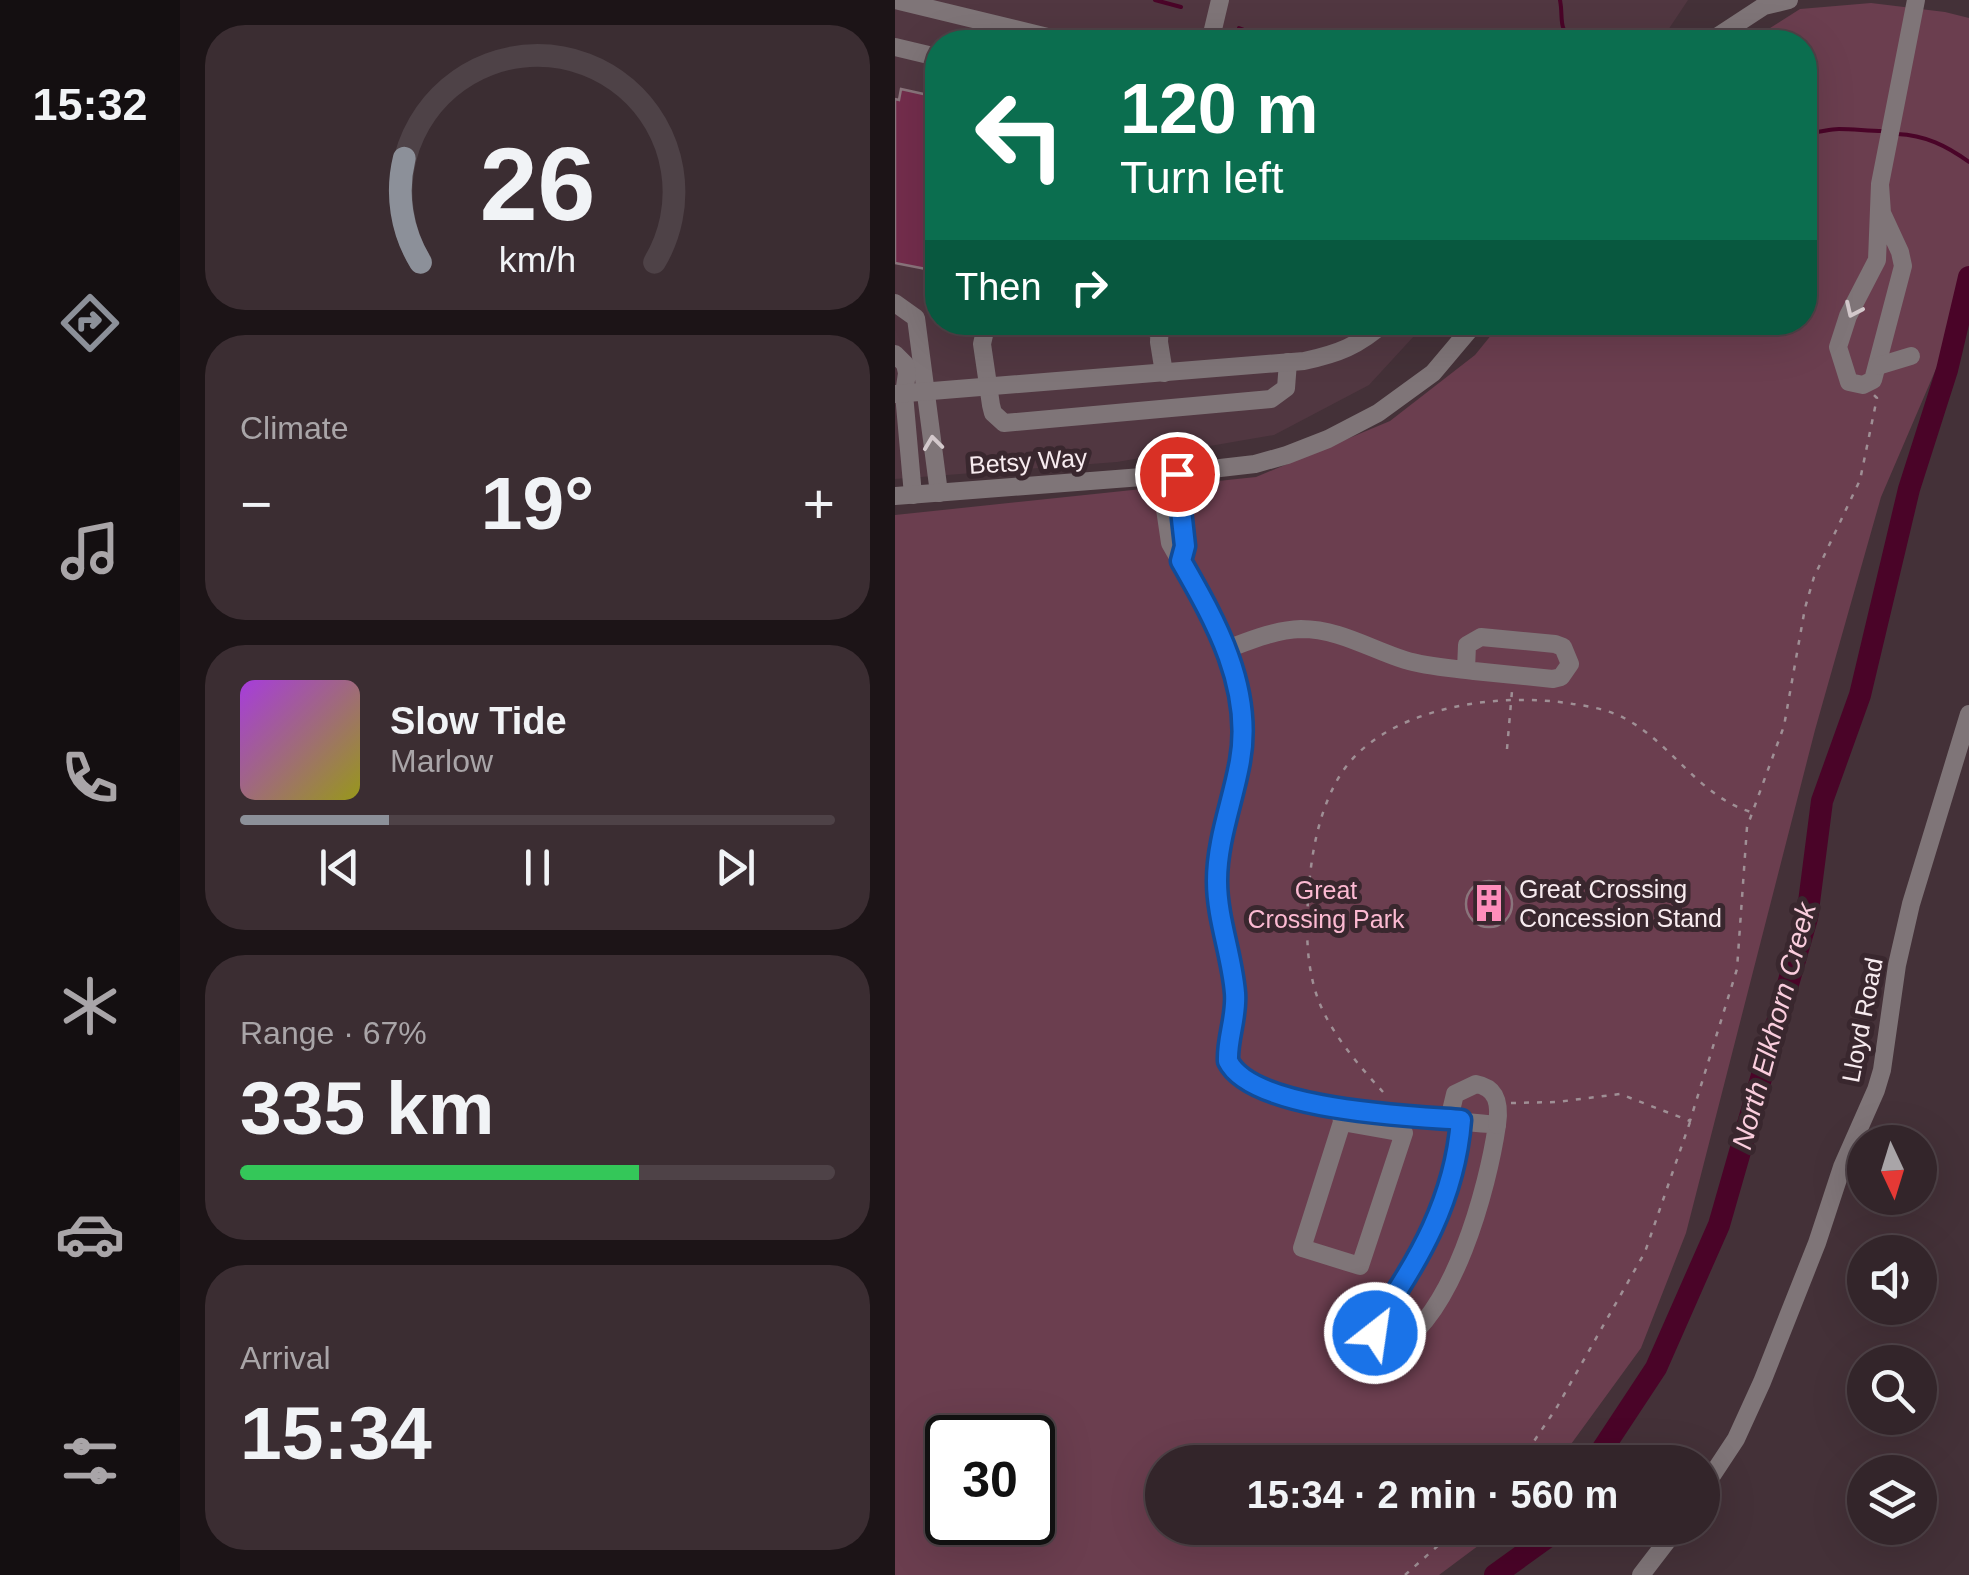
<!DOCTYPE html>
<html lang="en">
<head>
<meta charset="utf-8">
<style>
  :root { --surface:#33252a; --page:#3b2d32; --text:#f1f3f6; --muted:#a9a5a8; --line:#4e4247; --accent:#8c9099 }
  body { margin:0; font-family:Arial,sans-serif; background:var(--page); color:var(--text); height:100vh; display:flex; flex-direction:column; font-size:38px; white-space:nowrap }
  * { box-sizing:border-box; margin:0 }
  p { font-size:32px; color:var(--muted) }
  .icon { flex:none; width:55px; height:55px; fill:none; stroke:currentColor; stroke-width:2; stroke-linecap:round; stroke-linejoin:round }
  .map { position:relative; flex:1; overflow:hidden }
  .drawer { display:flex; flex-direction:column; gap:25px; padding:25px; background:#1c1417; width:715px }
  .drawer>* { flex:none }
  .guide { position:absolute; left:30px; top:30px; width:892px; height:305px; border-radius:40px; box-shadow:0 10px 40px #0002,0 0 0 2px var(--line); background:#0b6e4f; color:#fff; overflow:hidden }
  .needle { width:65px; rotate:176deg }
  .buttons { position:absolute; left:952px; top:1125px; display:grid; gap:20px }
  .buttons a { display:grid; place-items:center; width:90px; height:90px; border-radius:50%; background:var(--surface); box-shadow:0 10px 40px #0002,0 0 0 2px var(--line); font-size:50px }
  .speed { position:absolute; left:30px; top:1415px; display:flex; gap:20px; font-size:50px; font-weight:700; text-align:center }
  .speed>* { display:grid; place-content:center; width:130px; height:130px; border-radius:50%; background:var(--surface); box-shadow:0 10px 40px #0002,0 0 0 2px var(--line); line-height:1 }
  .speed .limit { border:5px solid #111; border-radius:15px; background:#fff; color:#111 }
  .pin { position:absolute; display:grid; place-items:center; width:85px; height:85px; color:#fff; margin:-42px; border:5px solid #fff; border-radius:50%; box-shadow:0 2px 10px #0007 }
  .me { position:absolute; width:110px; margin:-55px; rotate:30deg; stroke-linejoin:round; filter:drop-shadow(0 0 8px #0008) }
  .turn { display:flex; align-items:center; gap:35px; height:210px; padding:0 30px; font-size:45px }
  .turn .icon { width:130px; height:130px; stroke-width:2.5 }
  .turn b { display:block; font-size:70px; line-height:85px }
  .then { display:flex; align-items:center; height:95px; padding:0 30px; background:#0003; gap:20px; font-size:38px }
  .big { font-size:75px; font-weight:700; line-height:1.1 }
  .drawer .widget { flex:1; display:flex; flex-direction:column; justify-content:center; gap:15px; min-width:0; padding:0 35px; border-radius:40px; background:var(--page) }
  .drawer .dial { align-items:center; gap:0 }
  .dial svg { height:260px; overflow:visible; fill:none; stroke:var(--line); stroke-width:7; stroke-linecap:round; text-anchor:middle }
  .dial text { fill:var(--text); stroke:none }
  .song { display:flex; align-items:center; gap:30px }
  .cover { width:120px; height:120px; border-radius:15px; background:linear-gradient(135deg,hsl(280 70% 55%),hsl(60 70% 35%)) }
  .played { height:10px; border-radius:5px; background:linear-gradient(90deg,var(--accent) 25%,var(--line) 25%) }
  .keys { display:flex; justify-content:space-around; direction:ltr }
  .heat { display:flex; justify-content:space-between; align-items:center; font-size:55px; direction:ltr }
  .charge { height:15px; border-radius:8px; background:linear-gradient(90deg,#34c759 67%,var(--line) 0) }
  .trip { position:absolute; left:250px; top:1445px; width:575px; height:100px; border-radius:50px; background:var(--surface); box-shadow:0 10px 40px #0002,0 0 0 2px var(--line); font-weight:700; line-height:100px; text-align:center }
  main { display:flex; flex:1; min-height:0 }
  .tab-bar { display:flex; flex-direction:column; width:180px; justify-content:space-around; align-items:center; background:#140f11; color:var(--muted) }
  .tab-bar .icon { width:70px; height:70px }
  .tab-bar .selected { color:var(--accent) }
  .tab-bar b { font-size:45px; color:var(--text) }
  .map>svg:first-child { display:block }
</style>
</head>
<body>
<main>
<nav class="tab-bar">
<b>15:32</b>
<svg class="icon selected" aria-label="directions" viewBox="0 0 24 24"><path d="M12 3l9 9-9 9-9-9zM9 14v-3h6M13 9l2 2-2 2"/></svg>
<svg class="icon" aria-label="music" viewBox="0 0 24 24"><path d="M9 18V5l10-2v13"/><circle cx="6" cy="18" r="3"/><circle cx="16" cy="16" r="3"/></svg>
<svg class="icon" aria-label="phone" viewBox="0 0 24 24"><path d="M5 4h4l2 5-3 2q2 4 5 5l2-3 5 2v4C11 20 4 13 5 4z"/></svg>
<svg class="icon" aria-label="climate" viewBox="0 0 24 24"><path d="M12 3v18M4 7l16 10M4 17L20 7"/></svg>
<svg class="icon" aria-label="car" viewBox="0 0 24 24"><path d="M5 17H2v-5l4-1 3-4h7l3 4 3 1v5h-3M9 17h6M6 11h13"/><circle cx="7" cy="17" r="2"/><circle cx="17" cy="17" r="2"/></svg>
<svg class="icon" aria-label="filters" viewBox="0 0 24 24"><path d="M4 7h16M4 17h16"/><circle cx="9" cy="7" r="2"/><circle cx="15" cy="17" r="2"/></svg>
</nav>
<section class="drawer">
<div class="widget dial"><svg viewBox="0 0 100 80">
<path d="M14 69A42 42 0 1 1 86 69"/>
<path d="M14 69A42 42 0 0 1 9 37" stroke="#8c9099"/>
<text x="50" y="56" font-size="32" font-weight="700">26</text>
<text x="50" y="72" font-size="11">km/h</text>
</svg></div>
<div class="widget"><p>Climate</p>
<div class="heat"><a>−</a><b class="big">19°</b><a>+</a></div>
</div>
<div class="widget">
<div class="song"><i class="cover"></i><div><b>Slow Tide</b><p>Marlow</p></div></div>
<div class="played"></div>
<div class="keys"><svg class="icon" aria-label="previous" viewBox="0 0 24 24"><path d="M18 5L8 12l10 7zM5 5v14"/></svg><svg class="icon" aria-label="pause" viewBox="0 0 24 24"><path d="M8 5v14M16 5v14"/></svg><svg class="icon" aria-label="next" viewBox="0 0 24 24"><path d="M6 5l10 7-10 7zM19 5v14"/></svg></div>
</div>
<div class="widget"><p>Range · 67%</p><b class="big">335 km</b><div class="charge"></div></div>
<div class="widget"><p>Arrival</p><b class="big">15:34</b></div>
</section>
<div class="map">
<svg width="1074" height="1575" viewBox="0 0 1074 1575">
  <rect width="100%" height="100%" fill="#443138"/>
  <path fill="#513741" d="M0 0H793L765 42H42V322L531 323 474 385 379 435 222 462 0 479Z"/>
  <path fill="#6b3e4f" fill-rule="evenodd" d="M976 3 1050 12 1074 18V292L986 497 920 730 791 1233 746 1348 663 1462H268V1528H607L544 1575H0V515L361 477 495 421 580 355 606 323 910 322V42H853L905 9ZM52 1438H138V1522H52Z"/>
  <g fill="none" stroke-linecap="round" stroke-linejoin="round">
    <g stroke="#4a0428" stroke-width="4">
      <path d="M260 0 286 7"/>
      <path d="M665 0C669 20 661 30 682 42"/>
      <path d="M344 28 381 42"/>
      <path d="M910 132C924 134 931 129 944 129 959 129 973 131 988 131"/>
      <path d="M1002 134C1030 135 1052 146 1074 162"/>
    </g>
    <g stroke="#4a0428" stroke-width="22">
      <path d="M699 1462 761 1368 824 1225 912 918 927 801 965 695 1014 489 1052 370 1074 277"/>
      <path d="M600 1575 665 1528"/>
    </g>
  </g>
  <g fill="#732d4c" stroke="#8a757c" stroke-width="2.5">
    <path d="M6 89 42 97 39 109 42 110V258L32 262 31 269 0 263V99L4 100Z"/>
    <circle cx="594" cy="904" r="23"/>
  </g>
  <g fill="none" stroke-linecap="round" stroke-linejoin="round">
    <g stroke="#9f8f95" stroke-width="2.5" stroke-dasharray="5 8" stroke-linecap="butt">
      <path d="M612 749 617 691"/>
      <path d="M488 1092C464 1066 435 1032 423 999 410 963 411 924 414 886 417 849 425 809 444 777 486 707 604 691 678 704 694 706 714 710 729 718 777 743 803 796 856 812"/>
      <path d="M616 1103 662 1102 725 1094 795 1121 842 969 852 827 889 726 910 608 919 577 965 480 982 398 979 395"/>
      <path d="M625 1462 662 1407 750 1252 795 1122"/>
      <path d="M510 1575 563 1528"/>
    </g>
    <g stroke="#7f7578" stroke-width="18">
      <path d="M0 0 173 42"/>
      <path d="M315 42 325 0"/>
      <path d="M814 42 869 6 894 0"/>
      <path d="M0 47 42 57"/>
      <path d="M985 184 987 213 1005 252 1008 266 978 380 968 385 954 382 943 347 953 316 982 260 985 184 1021 0"/>
      <path d="M0 303 21 318 44 493"/>
      <path d="M92 322 87 344 96 405 98 413 109 423 376 399 391 388 393 362"/>
      <path d="M227 322 264 330"/>
      <path d="M265 322 264 342 269 373"/>
      <path d="M0 354 10 364 12 373 9 394 18 495"/>
      <path d="M983 366 1016 356"/>
      <path d="M0 394 409 361C442 354 464 346 490 322"/>
      <path d="M283 473 290 547 286 561"/>
      <path d="M265 475 275 543 325 631 339 670 345 709 346 755 327 836 322 880 341 999 333 1061C360 1113 544 1118 602 1125 593 1187 558 1320 496 1349L482 1340C478 1318 496 1304 507 1287 540 1236 562 1180 566 1121"/>
      <path d="M0 496 247 477 360 464 392 455 433 439 483 413 538 373 581 322"/>
      <path d="M332 649C356 640 380 630 406 629 444 629 475 649 510 660 532 667 557 668 579 671L658 679 666 677 675 664 668 647 660 644 586 637 572 645 571 670"/>
      <path d="M445 1108 447 1122 407 1248 465 1266 509 1133 447 1122"/>
      <path d="M554 1119 560 1094 581 1084C603 1088 605 1105 602 1125"/>
      <path d="M808 1489 841 1439 867 1382 922 1243 947 1167 981 1090 987 1070 1002 965 1016 904 1074 714"/>
      <path d="M746 1575 782 1528"/>
    </g>
  </g>
  <defs><path id="oneway-chevron" d="M-2-3.5L2.5 0L-2 3.5" fill="none" stroke-width="1.6" stroke-linecap="round" stroke-linejoin="round" transform="scale(2.5)"/></defs>
  <g stroke="#d3c8cb">
    <use href="#oneway-chevron" transform="translate(958 310) rotate(115)"/>
    <use href="#oneway-chevron" transform="translate(38 443) rotate(-97)"/>
  </g>
  <g fill="none" stroke-linecap="round" stroke-linejoin="round">
    <g stroke="#114b97" stroke-width="25">
      <path id="route" d="M282 474 290 546 286 561C321 622 358 688 345 761 338 801 322 840 322 881 322 919 337 955 340 993 342 1017 332 1038 333 1061 357 1110 514 1116 566 1120 560 1199 524 1261 480 1324V1333"/>
    </g>
    <use href="#route" stroke="#1a73e8" stroke-width="18"/>
  </g>
  <defs>
    <g id="building-bare" transform="scale(3)"><path d="M-4-6H4V6H1V3H-1V6H-4ZM-2.5-4.3h1.7v1.8h-1.7ZM.8-4.3h1.7v1.8H.8ZM-2.5-1h1.7V.8h-1.7ZM.8-1h1.7V.8H.8Z" fill="#fe8ebb" stroke="#39272e" stroke-width="2.5" paint-order="stroke"/></g>
  </defs>
  <g fill-rule="evenodd">
    <use href="#building-bare" x="594" y="903"/>
  </g>
  <g text-anchor="middle" dominant-baseline="central" stroke-width="10" stroke-linejoin="round" paint-order="stroke">
    <g font-size="25" fill="#f7ebef" stroke="#39272e">
      <text transform="translate(133 461) rotate(-4)">Betsy Way</text>
      <text transform="translate(967 1020) rotate(-79)">Lloyd Road</text>
    </g>
    <g font-size="25" fill="#f7ebef" stroke="#39272e" text-anchor="start">
      <text x="624" y="889">Great Crossing<tspan x="624" dy="29">Concession Stand</tspan></text>
    </g>
    <g font-size="25" fill="#fcbad2" stroke="#39272e">
      <text x="431" y="890">Great<tspan x="431" dy="29">Crossing Park</tspan></text>
    </g>
    <g font-size="28" font-style="italic" fill="#facddd" stroke="#39272e">
      <text transform="translate(879 1026) rotate(-75)">North Elkhorn Creek</text>
    </g>
  </g>
</svg>
<div class="buttons">
<a><svg class="needle" viewBox="-14 -14 28 28"><path d="M0-13l5 13h-10z" fill="#e53935"/><path d="M0 13l5-13h-10z" fill="#a9a5a8"/></svg></a>
<a><svg class="icon" aria-label="sound" viewBox="0 0 24 24"><path d="M4 9h4l5-4v14l-5-4H4zM17 9q2 3 0 6"/></svg></a>
<a><svg class="icon" aria-label="search" viewBox="0 0 24 24"><circle cx="10" cy="10" r="6"/><path d="M15 15l6 6"/></svg></a>
<a><svg class="icon" aria-label="layers" viewBox="0 0 24 24"><path d="M12 4l9 5-9 5-9-5zM3 14l9 5 9-5"/></svg></a>
</div>
<div class="speed"><div class="limit">30</div></div>
<div class="pin" style="left:282px;top:474px;background:#d93025"><svg class="icon" aria-label="arrive" viewBox="0 0 24 24"><path d="M6 21V4h12l-3 4 3 4H6"/></svg></div>
<svg class="me" style="left:480px;top:1333px" viewBox="-20 -20 40 40"><circle r="17" fill="#1a73e8" stroke="#fff" stroke-width="3"/><path d="M0-11L8 9 0 5-8 9z" fill="#fff"/></svg>
<div class="trip">15:34 · 2 min · 560 m</div>
<div class="guide">
<div class="turn"><svg class="icon" aria-label="left" viewBox="0 0 24 24"><path d="M17 20v-9H6M10 6l-5 5 5 5"/></svg><div><b>120 m</b>Turn left</div></div>
<div class="then">Then<svg class="icon" aria-label="right" viewBox="0 0 24 24"><path d="M7 20v-9h11M14 6l5 5-5 5"/></svg></div>
</div>
</div>
</main>
</body>
</html>
